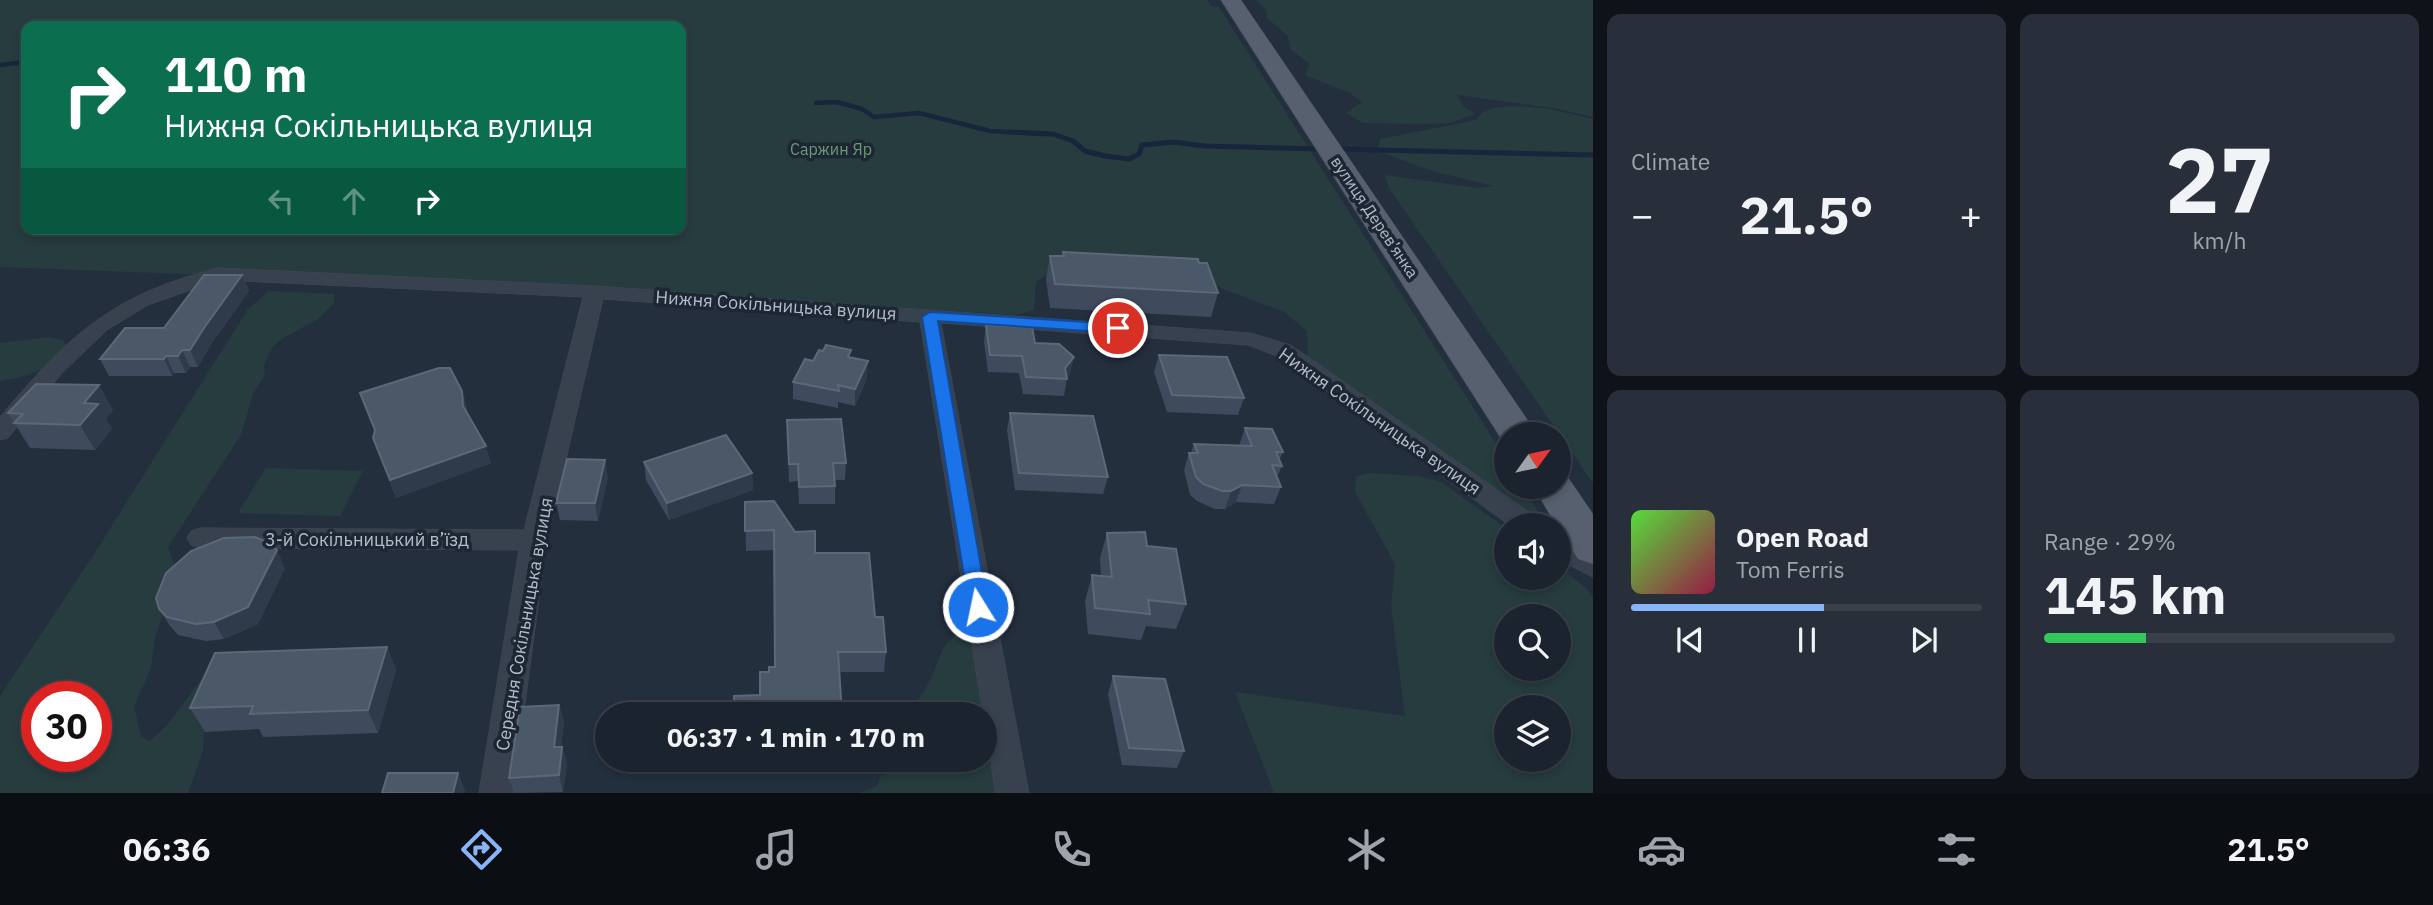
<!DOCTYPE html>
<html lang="en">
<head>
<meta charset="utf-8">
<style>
  :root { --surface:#1b232e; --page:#282f3a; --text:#f1f3f6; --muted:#a0a4aa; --line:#39404a; --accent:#8ab4f8 }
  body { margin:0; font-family:"IBM Plex Sans",sans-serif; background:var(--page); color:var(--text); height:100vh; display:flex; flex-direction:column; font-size:26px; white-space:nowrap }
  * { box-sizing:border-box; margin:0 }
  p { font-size:23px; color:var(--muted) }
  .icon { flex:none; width:38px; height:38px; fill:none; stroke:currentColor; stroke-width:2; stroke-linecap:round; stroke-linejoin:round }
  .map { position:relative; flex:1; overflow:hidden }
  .panel { display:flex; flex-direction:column; gap:14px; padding:14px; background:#0f1319; width:840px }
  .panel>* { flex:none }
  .hud { position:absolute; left:21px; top:21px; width:665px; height:214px; border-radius:14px; box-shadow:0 4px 10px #0003,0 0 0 2px var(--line); background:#0b6e4f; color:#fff; overflow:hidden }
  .needle { width:46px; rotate:57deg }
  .controls { position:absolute; left:1494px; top:422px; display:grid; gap:14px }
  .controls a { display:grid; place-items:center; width:77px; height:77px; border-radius:50%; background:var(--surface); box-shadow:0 4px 10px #0003,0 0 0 2px var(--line); font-size:35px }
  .speed { position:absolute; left:21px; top:681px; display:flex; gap:14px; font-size:35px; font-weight:700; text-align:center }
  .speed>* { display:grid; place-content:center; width:91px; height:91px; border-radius:50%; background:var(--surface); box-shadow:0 4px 10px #0003,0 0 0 2px var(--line); line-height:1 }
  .speed .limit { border:10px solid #d22; background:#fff; color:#111 }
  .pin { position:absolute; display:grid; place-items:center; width:60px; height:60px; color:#fff; margin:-30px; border:4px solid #fff; border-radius:50%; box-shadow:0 2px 7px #0007 }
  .me { position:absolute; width:77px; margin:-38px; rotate:350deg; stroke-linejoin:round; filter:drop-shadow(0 0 5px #0008) }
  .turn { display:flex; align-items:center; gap:24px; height:147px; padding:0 28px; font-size:32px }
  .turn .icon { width:91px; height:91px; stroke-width:2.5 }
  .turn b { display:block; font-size:49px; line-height:60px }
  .lanes { display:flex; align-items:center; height:66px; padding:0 28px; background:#0003; justify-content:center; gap:35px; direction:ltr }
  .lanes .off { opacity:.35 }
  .big { font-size:52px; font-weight:800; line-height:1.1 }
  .panel .card { flex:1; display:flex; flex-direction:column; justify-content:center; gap:10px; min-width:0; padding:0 24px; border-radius:14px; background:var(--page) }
  .panel .dial { align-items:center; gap:0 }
  .dial b { font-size:91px; line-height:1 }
  .song { display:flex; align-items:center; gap:21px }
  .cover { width:84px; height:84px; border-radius:10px; background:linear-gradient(135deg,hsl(110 70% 55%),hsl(340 70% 35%)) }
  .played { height:7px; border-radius:4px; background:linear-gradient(90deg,var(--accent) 55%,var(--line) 55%) }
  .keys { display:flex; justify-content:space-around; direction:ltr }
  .heat { display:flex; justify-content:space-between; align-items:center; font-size:38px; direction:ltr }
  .charge { height:10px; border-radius:5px; background:linear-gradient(90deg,#34c759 29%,var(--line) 0) }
  .panel .tiles { flex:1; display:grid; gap:14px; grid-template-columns:repeat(2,1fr) }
  .trip { position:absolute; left:595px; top:702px; width:402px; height:70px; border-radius:35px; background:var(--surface); box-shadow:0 4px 10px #0003,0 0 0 2px var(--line); font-weight:800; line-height:70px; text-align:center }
  .dock { display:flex; height:112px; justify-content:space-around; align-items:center; background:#0b0e12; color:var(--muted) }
  .dock .icon { width:49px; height:49px }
  .dock .selected { color:var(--accent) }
  .dock b { font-size:32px; color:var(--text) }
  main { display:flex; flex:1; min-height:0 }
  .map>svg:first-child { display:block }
</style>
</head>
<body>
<main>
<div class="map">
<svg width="1593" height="793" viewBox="0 0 1593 793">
  <rect width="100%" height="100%" fill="#242f3e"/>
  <g fill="#263c3f" fill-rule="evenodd">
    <path d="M0 0H1207L1211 6 1219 7 1507 461V486L1523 487 1547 525H1538L1308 362 1307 331 1284 312 1208 283 1079 269 1045 276 1036 282 1034 310 1016 315 679 293 0 267ZM26 26H681V229H26Z"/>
    <path d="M1256 0H1593V117L1554 108 1457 95 1464 107 1476 114 1449 123 1419 124 1363 123 1346 113 1362 102 1350 93 1305 75 1310 64 1290 49 1288 36 1267 18 1266 10Z"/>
    <path d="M1511 106 1546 108 1593 119V483L1389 188 1385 175 1478 188 1493 186 1432 171 1383 153 1378 149 1380 139 1476 120C1483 108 1497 107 1511 106Z"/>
    <path d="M269 291 334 294V303L318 319 280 340 272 348 264 365 265 375 253 394 241 435 168 547 178 575 155 637 151 668 134 706 141 736 149 741C190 713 196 657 253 650L263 660 205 714 203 751 188 793H0V696L96 551 248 309ZM37 696H96V756H37Z"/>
    <path d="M49 337 63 340 67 348C49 370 28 377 0 381V343Z"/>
    <path d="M266 468 363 471 340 516 238 513Z"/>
    <path d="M1368 473 1419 476 1441 482 1507 529V578H1559V567L1586 588 1593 598V793H1274L1235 692 1405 716 1391 606 1395 564 1355 492 1356 477ZM1507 616H1559V668H1507ZM1507 707H1559V760H1507Z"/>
    <path d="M972 624 1001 793H860L877 786 887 760H985V714H908C913 704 922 696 927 686 946 653 933 648 972 624Z"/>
  </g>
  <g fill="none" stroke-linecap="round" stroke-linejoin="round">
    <g stroke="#17263c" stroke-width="4.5">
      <path d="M0 65 26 62"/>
      <path d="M816 103 837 102 862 109 874 117 919 113 990 131 1044 134"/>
    </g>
    <g stroke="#17263c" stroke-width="5">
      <path d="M1008 132 1053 134 1073 141 1085 151 1105 156 1129 159 1139 154 1142 145 1174 142 1204 146 1323 149"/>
      <path d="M1335 149 1593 155"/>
    </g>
    <g stroke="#414a57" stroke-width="1">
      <g id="minor">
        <path d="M218 268 594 286 1251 333 1290 345 1310 358 1537 518 1541 525H1509L1294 368 1274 355 1248 345 941 323 1029 793H995L985 714H983L920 322 603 299 546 546 513 793H479L519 550 200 548 191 545 187 538 191 531 200 528 524 530 583 297 219 280 148 305 107 330 62 373 8 438 0 440V417C69 335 111 295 218 268Z"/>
        <path d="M1559 537 1593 554V577L1559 560Z"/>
      </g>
    </g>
    <g stroke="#414a57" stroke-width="1">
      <g id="primary">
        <path d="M1221 0H1241L1537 434H1507V444L1504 443Z"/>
        <path d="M1559 473 1567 476 1593 514V564L1578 559 1559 529V525H1556L1533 486H1559Z"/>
      </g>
    </g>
    <use href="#minor" fill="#38414e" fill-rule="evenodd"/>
    <use href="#primary" fill="#56606e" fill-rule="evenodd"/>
  </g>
  <g fill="#3f4b5c">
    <path d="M1063 252 1199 263 1218 293 1211 317 1050 308 1046 279 1050 256H1062Z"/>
    <path d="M242 275 249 291 211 344 198 367H190L186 373H174L172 376H109L100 359 164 328Z"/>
    <path d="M986 325 1035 343 1070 374 1067 378 1064 396 1023 394 1019 373 988 372 984 342Z"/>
    <path d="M1159 355 1244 398 1238 415 1167 412 1154 372Z"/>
    <path d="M851 358 867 378 855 406 838 402V408L793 399V382L813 361Z"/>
    <path d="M462 391 467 408V414L491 463 396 498 373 438 375 431 360 393Z"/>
    <path d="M113 410 106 418 112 429 95 450 30 448 8 413Z"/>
    <path d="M1010 413 1108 477 1103 494 1015 490 1007 430Z"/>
    <path d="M787 420 846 463 845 480H835V504H799L798 481 789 482Z"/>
    <path d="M1245 428 1283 452 1279 460 1282 466 1277 477 1281 487 1274 504 1236 502 1225 509H1215L1197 501 1190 495 1184 470 1189 453H1191L1194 444 1239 446Z"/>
    <path d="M644 462 752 473 753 490 669 520 646 480Z"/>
    <path d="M608 477 598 521 560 520 556 503Z"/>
    <path d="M745 502 795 532 875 617 886 652 884 672H839L760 695 769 672 775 667 774 550 746 551Z"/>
    <path d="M1107 533 1147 546 1186 604 1176 629 1146 626 1141 640 1088 634 1085 601 1092 575 1101 576 1100 558Z"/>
    <path d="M285 568 258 624 224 639 206 641 178 635 170 626 159 609Z"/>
    <path d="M387 647 396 670 378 733 263 737 259 729 205 732 190 708Z"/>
    <path d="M1113 676 1184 751 1177 768 1122 765 1108 694Z"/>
    <path d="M559 705 564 722 561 747H562L567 764 563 792 514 793 509 778Z"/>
    <path d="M746 760H811V764L746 765Z"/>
  </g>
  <g fill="#2f3b4b">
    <path d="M242 275 249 291 211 344 198 367 190 350 204 328Z"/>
    <path d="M182 350 190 367 186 373 178 356Z"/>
    <path d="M166 356 174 373 172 376 164 359Z"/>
    <path d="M1074 357 1070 374 1066 379 1065 368Z"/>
    <path d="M868 361 867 378 855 406V389Z"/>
    <path d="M99 385 113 410 106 418 112 429 95 450 80 425 84 403Z"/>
    <path d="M462 391 467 408V423L463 406Z"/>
    <path d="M486 446 491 463 396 498 390 480Z"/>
    <path d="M605 460 608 477 598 521 595 503Z"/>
    <path d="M752 473 753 490 669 520 667 503Z"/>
    <path d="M1242 485 1236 502 1225 509 1231 491Z"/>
    <path d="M277 550 285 568 258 624 224 639 214 622Z"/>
    <path d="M387 647 396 670 378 733 368 710Z"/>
    <path d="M559 705 564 722 559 764 554 747Z"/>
    <path d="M562 747 567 764 563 792 559 775Z"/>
    <path d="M458 773 465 790 464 793H453Z"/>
  </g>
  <g fill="#4b5868" stroke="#5c6777" stroke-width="2">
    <path d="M1063 252 1198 259 1199 263H1207L1218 293 1055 284 1050 256H1064Z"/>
    <path d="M204 275H242L204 328 190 350H182L178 356H166L164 359H100L125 328H164Z"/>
    <path d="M986 325 1032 327 1035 343 1059 344 1074 357 1065 368 1067 379 1026 377 1022 356 990 355Z"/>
    <path d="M826 345 851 350 848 357 868 361 855 389 838 385 839 391 793 382 805 359 813 361 819 350 823 351Z"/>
    <path d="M1159 355 1227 357 1244 398 1172 395Z"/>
    <path d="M439 368H450L462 391 463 406 486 446 390 480 373 438 375 430 360 393Z"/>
    <path d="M36 384 99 385 84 403 98 404 80 425 14 423 23 414 8 413Z"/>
    <path d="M1010 413 1093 416 1108 477 1019 473Z"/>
    <path d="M841 419 846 463H833L835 486 799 487 798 464H789L787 420Z"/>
    <path d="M1245 428 1272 429 1283 452H1276L1282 466 1272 465 1281 487 1242 485 1231 491H1222L1203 484 1196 477 1189 453H1198L1194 444 1252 446Z"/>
    <path d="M726 435 752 473 667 503 644 462Z"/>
    <path d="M567 459 605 460 595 503H556Z"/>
    <path d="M774 501 795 532 815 531V553H869L875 617H883L886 652H838L842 714H734V696L760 695V672H769V667H775L774 530 745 531V502Z"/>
    <path d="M1145 532 1147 546 1176 549 1186 604 1148 600 1150 614 1095 608 1092 575 1112 577 1107 533Z"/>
    <path d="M255 537 267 542 277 550 248 607 214 622 196 624 167 617 159 609 156 598 166 573 191 551 224 538Z"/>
    <path d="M387 647 368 710 250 714 253 706 190 708 215 653Z"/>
    <path d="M1113 676 1165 679 1184 751 1129 748Z"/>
    <path d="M559 705 554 747H562L559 775 509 778 520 707Z"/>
    <path d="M388 773H458L453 793H382Z"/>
  </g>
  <path fill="#1a73e8" stroke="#114b97" stroke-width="2" d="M930 312 1118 324 1125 328 1118 333 938 321 988 607 985 612 978 614 971 612 969 607 922 317Z"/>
  <g text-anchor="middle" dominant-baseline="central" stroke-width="7" stroke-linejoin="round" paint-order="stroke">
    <g font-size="16" fill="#6b9a76" stroke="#1d2633">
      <text x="831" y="149">Саржин Яр</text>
    </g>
    <g font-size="16" fill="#b4bcc9" stroke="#1d2633">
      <text transform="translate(1375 217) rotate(56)">вулиця Дерев’янка</text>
    </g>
    <g font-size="18" fill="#b4bcc9" stroke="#1d2633">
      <text transform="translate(776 305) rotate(4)">Нижня Сокільницька вулиця</text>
      <text transform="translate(1380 421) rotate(35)">Нижня Сокільницька вулиця</text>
      <text x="367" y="539">3-й Сокільницький в’їзд</text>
      <text transform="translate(524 624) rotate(-80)">Середня Сокільницька вулиця</text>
    </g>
  </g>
</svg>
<div class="controls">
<a><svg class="needle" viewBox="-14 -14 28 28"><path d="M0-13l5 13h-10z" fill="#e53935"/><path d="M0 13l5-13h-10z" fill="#a0a4aa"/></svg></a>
<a><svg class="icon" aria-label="sound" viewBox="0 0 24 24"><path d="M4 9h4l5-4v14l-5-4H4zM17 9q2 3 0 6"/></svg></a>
<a><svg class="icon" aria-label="search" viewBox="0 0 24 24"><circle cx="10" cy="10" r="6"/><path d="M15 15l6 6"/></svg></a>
<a><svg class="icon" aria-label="layers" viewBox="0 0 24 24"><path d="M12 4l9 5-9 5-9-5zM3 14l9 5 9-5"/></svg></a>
</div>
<div class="speed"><div class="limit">30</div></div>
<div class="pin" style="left:1118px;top:328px;background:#d93025"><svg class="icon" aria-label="arrive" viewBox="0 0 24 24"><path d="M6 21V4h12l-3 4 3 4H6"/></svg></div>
<svg class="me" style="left:978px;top:607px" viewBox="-20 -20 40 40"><circle r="17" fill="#1a73e8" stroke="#fff" stroke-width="3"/><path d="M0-11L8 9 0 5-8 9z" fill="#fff"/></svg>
<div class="trip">06:37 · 1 min · 170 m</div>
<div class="hud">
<div class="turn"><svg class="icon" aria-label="right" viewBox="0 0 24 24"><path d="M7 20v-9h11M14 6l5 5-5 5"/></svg><div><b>110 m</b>Нижня Сокільницька вулиця</div></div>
<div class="lanes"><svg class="icon off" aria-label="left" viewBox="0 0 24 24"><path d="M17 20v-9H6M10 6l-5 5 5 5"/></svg><svg class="icon off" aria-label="ahead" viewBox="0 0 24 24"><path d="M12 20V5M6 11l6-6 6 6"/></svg><svg class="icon" aria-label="right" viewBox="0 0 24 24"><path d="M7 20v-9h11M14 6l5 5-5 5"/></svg></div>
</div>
</div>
<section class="panel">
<div class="tiles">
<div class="card"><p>Climate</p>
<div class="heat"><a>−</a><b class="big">21.5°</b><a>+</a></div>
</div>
<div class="card dial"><b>27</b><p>km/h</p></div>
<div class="card">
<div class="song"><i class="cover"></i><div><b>Open Road</b><p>Tom Ferris</p></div></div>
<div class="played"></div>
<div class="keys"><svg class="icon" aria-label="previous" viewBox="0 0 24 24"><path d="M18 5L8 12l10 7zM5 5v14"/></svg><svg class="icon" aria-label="pause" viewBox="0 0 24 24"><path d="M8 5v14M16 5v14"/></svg><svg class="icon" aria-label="next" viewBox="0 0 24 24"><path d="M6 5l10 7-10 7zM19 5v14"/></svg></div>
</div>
<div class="card"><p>Range · 29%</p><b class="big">145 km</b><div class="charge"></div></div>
</div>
</section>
</main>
<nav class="dock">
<b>06:36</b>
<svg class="icon selected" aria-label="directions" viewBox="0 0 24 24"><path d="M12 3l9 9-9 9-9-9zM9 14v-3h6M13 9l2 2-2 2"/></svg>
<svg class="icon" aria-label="music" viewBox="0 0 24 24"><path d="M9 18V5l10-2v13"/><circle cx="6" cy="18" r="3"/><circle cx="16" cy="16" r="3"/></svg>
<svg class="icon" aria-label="phone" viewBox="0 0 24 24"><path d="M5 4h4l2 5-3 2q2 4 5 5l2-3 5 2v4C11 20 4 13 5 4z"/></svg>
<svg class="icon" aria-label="climate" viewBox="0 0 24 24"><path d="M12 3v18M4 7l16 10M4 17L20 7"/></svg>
<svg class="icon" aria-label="car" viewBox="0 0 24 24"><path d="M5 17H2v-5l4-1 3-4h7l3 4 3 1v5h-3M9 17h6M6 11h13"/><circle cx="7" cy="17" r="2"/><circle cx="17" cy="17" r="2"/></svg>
<svg class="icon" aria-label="filters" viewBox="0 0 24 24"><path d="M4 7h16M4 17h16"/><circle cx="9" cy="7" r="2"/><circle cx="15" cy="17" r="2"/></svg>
<b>21.5°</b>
</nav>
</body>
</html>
